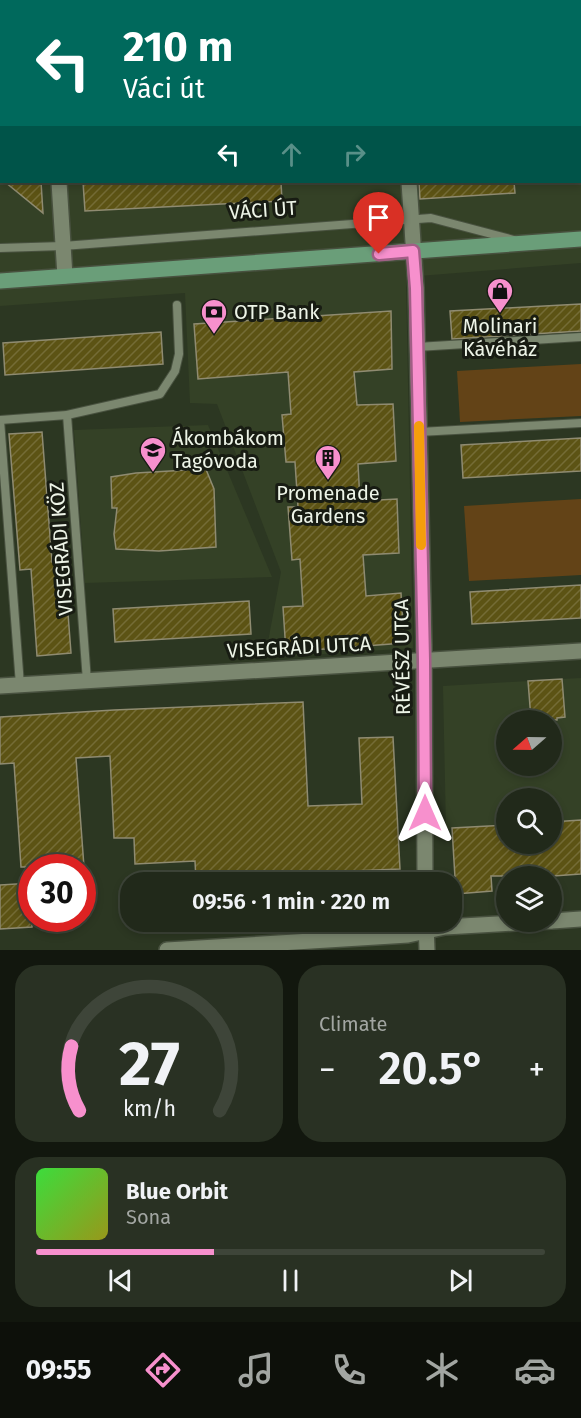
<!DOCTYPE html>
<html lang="en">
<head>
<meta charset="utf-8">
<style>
  :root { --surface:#21291a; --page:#293123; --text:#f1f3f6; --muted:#a2a6a2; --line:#3e4539; --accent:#f790cd }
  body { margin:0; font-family:"Fira Sans",sans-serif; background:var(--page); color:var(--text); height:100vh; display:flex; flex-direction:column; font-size:22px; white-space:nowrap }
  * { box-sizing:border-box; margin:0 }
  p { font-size:20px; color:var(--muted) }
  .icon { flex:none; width:33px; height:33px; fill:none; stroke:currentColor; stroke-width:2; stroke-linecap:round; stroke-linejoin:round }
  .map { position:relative; height:950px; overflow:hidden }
  .side { display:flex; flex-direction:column; gap:15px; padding:15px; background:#12170e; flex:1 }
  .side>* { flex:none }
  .top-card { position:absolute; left:0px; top:0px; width:582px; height:183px; box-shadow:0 3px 9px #0003,0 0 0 2px var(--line); background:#00695c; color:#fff; overflow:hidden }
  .needle { width:39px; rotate:250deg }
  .controls { position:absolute; left:496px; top:710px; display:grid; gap:12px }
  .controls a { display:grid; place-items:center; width:66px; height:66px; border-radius:50%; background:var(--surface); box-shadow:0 3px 9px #0003,0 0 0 2px var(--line); font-size:30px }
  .speed { position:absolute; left:18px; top:854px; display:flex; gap:12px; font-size:30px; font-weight:700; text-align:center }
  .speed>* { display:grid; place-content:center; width:78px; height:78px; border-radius:50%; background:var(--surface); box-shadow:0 3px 9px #0003,0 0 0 2px var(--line); line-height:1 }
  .speed .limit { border:9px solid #d22; background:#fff; color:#111 }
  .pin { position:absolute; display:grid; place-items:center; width:51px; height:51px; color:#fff; margin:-62px -26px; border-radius:50% 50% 50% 0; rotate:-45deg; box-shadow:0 0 6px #0007 }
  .pin .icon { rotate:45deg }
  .me { position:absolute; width:66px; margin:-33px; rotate:0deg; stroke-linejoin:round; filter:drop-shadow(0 0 4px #0008) }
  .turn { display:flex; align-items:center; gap:21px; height:126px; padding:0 24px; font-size:27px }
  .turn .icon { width:78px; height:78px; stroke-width:2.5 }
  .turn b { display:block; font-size:42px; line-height:51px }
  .lanes { display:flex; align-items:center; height:57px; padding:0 24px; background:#0003; justify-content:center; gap:30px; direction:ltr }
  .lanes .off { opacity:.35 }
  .big { font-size:45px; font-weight:600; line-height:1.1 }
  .side .tile { flex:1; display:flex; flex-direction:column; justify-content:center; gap:9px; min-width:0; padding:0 21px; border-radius:24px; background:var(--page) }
  .side .dial { align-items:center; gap:0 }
  .dial svg { height:156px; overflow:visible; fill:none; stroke:var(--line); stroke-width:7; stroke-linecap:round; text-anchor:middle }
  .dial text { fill:var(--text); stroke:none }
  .song { display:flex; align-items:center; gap:18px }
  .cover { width:72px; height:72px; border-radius:9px; background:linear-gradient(135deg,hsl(120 70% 55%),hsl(60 70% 35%)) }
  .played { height:6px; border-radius:3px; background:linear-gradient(90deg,var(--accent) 35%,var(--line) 35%) }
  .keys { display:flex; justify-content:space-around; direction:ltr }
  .heat { display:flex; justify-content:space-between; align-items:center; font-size:33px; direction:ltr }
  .side .tiles { flex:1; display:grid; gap:15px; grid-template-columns:1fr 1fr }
  .tile:last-child { grid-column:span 2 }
  .trip { position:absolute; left:120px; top:872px; width:342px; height:60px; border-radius:24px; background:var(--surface); box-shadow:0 3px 9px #0003,0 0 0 2px var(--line); font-weight:600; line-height:60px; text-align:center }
  .tab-bar { display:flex; height:96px; justify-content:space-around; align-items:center; background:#0d100a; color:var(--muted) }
  .tab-bar .icon { width:42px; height:42px }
  .tab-bar .selected { color:var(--accent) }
  .tab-bar b { font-size:27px; color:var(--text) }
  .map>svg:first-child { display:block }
</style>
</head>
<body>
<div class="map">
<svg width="581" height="950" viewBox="0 0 581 950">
  <defs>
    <pattern id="building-hatch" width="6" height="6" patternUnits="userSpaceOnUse" patternTransform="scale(1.5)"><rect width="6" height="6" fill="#5c5314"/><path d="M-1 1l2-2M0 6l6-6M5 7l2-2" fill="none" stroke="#746c36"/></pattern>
  </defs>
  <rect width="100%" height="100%" fill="#2c3722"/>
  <g fill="#344126" fill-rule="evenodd">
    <path d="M0 0H276V1L2 2V182H580V2H515V0H581V263L406 277 413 648 265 658 281 572 217 404 190 403 185 293 0 306Z"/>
    <path d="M208 425 272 577 85 583 74 430Z"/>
    <path d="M581 678V874L561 876 560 868 491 872 492 891 456 894 452 829H446L443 686 528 681 531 719 538 720H507V765H552V722H557V718L565 717 562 679ZM507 798H552V843H507Z"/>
  </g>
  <g fill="#634317">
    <path d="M581 364V416L460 422 457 371Z"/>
    <path d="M581 499V575L469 581 464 506Z"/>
  </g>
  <g fill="url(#building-hatch)" stroke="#8f8b71" stroke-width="1.5">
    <path d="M5 182H41L43 213Z"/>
    <path d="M83 182H281L282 201 85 211Z"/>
    <path d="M419 182H514L515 193 420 199Z"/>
    <path d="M581 304V331L452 339 450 311Z"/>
    <path d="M391 311 392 369 354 372 357 405 393 404 396 461 358 464 360 501 397 499 399 553 363 555 366 596 401 593 404 643 286 652 283 607 303 606 300 559 292 560 288 507H298L295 462H286L282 415 291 414 288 372 198 379 194 324Z"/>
    <path d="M161 332 163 364 5 375 3 343Z"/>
    <path d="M42 432 52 562 64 561 71 653 37 656 31 569 20 570 9 434Z"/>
    <path d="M581 438V471L463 478 461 445Z"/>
    <path d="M205 467 214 489 216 547 159 551 116 549 114 534 117 508H112L111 477 136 473 187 470V469Z"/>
    <path d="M581 585V618L472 624 470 592Z"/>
    <path d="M249 601 251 634 115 642 113 609Z"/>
    <path d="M562 679 565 717 557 718V720L531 719 528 681Z"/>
    <path d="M303 702 308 806 362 804 359 738 393 737 400 869 353 871V874L196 881 195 861 135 864 134 838H114L110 756 76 758 84 867H21L14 763 0 764V717L114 710Z"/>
    <path d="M581 820V874L553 876H491L492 891 456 894 452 828 507 825V843H552V822Z"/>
    <path d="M32 883V927L0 929V885Z"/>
  </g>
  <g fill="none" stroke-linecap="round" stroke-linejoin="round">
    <g stroke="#48513f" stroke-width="10">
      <g id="service">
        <path d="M0 248 63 246 431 218 514 240"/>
        <path d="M417 347 581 337"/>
        <path d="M67 415 87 681"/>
        <path d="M0 420 20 685"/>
        <path d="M0 420 67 415 160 394 175 371 179 354 177 305"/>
        <path d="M419 432 581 423"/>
        <path d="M400 877 425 878"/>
      </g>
    </g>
    <g stroke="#48513f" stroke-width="18">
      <g id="minor">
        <path d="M49 0V2"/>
        <path d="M400 0V2"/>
        <path d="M59 182 65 276"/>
        <path d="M409 182 416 288 424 645 425 882"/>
        <path d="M0 686 581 651"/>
        <path d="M552 921 581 919"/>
        <path d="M426 924 427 950"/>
        <path d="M167 950 408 935 445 927 551 921"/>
      </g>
    </g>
    <g stroke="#48513f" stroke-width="18">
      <path id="secondary" d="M0 281 581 239"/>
    </g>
    <use href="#service" stroke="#7b876f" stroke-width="8"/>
    <use href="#minor" stroke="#7b876f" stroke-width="15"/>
    <use href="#secondary" stroke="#6a9e79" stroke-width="15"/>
  </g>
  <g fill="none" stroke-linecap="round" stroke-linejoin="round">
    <g stroke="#a15e85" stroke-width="15">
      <path id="route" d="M379 254 413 251 416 288 424 660 425 813"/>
    </g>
    <use href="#route" stroke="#f790cd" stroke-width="10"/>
    <path stroke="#f59e0b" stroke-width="10" d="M419 426 421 545"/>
  </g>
  <defs>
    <g id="shop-pin" transform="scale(1.35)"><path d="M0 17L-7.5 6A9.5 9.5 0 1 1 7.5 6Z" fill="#f790cd" stroke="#181c13"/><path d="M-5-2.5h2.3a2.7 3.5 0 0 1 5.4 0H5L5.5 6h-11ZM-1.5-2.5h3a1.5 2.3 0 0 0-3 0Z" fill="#111"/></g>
    <g id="bank-pin" transform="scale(1.35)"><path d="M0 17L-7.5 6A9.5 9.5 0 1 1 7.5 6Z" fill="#f790cd" stroke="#181c13"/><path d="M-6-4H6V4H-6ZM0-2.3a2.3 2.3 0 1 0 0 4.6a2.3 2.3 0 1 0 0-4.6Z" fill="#111"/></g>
    <g id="school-pin" transform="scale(1.35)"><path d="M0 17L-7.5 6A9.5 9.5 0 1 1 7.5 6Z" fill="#f790cd" stroke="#181c13"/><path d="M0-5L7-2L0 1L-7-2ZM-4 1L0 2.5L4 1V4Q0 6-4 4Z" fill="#111"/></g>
    <g id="building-pin" transform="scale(1.35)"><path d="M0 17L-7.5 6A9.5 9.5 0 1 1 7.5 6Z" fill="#f790cd" stroke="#181c13"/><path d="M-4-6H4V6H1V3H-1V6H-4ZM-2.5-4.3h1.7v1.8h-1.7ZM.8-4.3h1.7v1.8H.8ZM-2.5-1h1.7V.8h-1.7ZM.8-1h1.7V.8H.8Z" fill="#111"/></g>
  </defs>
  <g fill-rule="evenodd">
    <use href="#shop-pin" x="500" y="291"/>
    <use href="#bank-pin" x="214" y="312"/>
    <use href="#school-pin" x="153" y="450"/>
    <use href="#building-pin" x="328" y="458"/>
  </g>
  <g text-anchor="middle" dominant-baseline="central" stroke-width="6" stroke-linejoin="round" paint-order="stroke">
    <g font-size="20" fill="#edf4e7" stroke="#181c13">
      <text transform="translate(263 210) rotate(-4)">VÁCI ÚT</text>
      <text transform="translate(61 549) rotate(-94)">VISEGRÁDI KÖZ</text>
      <text transform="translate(299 647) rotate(-3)">VISEGRÁDI UTCA</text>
      <text transform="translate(402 657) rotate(-91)">RÉVÉSZ UTCA</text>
    </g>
    <g font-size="20" fill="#edf4e7" stroke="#181c13" text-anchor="start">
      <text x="234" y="312">OTP Bank</text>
      <text x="500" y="326" text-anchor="middle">Molinari<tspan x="500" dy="23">Kávéház</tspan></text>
      <text x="172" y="438">Ákombákom<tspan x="172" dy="23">Tagóvoda</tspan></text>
      <text x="328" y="493" text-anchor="middle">Promenade<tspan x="328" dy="23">Gardens</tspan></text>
    </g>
  </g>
</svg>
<div class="controls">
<a><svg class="needle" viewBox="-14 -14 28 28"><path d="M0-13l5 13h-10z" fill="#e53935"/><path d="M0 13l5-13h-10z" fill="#a2a6a2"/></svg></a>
<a><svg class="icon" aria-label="search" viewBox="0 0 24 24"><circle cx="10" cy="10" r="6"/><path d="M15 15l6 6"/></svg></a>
<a><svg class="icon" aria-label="layers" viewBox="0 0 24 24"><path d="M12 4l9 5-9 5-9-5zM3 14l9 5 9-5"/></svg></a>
</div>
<div class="speed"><div class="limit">30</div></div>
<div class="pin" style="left:379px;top:254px;background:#d93025"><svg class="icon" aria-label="arrive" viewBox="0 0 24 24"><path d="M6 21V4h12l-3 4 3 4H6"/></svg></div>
<svg class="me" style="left:425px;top:813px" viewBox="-20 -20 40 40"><path d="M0-17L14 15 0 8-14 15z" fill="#f790cd" stroke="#fff" stroke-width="4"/></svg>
<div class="trip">09:56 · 1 min · 220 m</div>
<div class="top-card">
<div class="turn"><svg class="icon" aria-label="left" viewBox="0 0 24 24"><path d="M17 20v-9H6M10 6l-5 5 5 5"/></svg><div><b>210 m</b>Váci út</div></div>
<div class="lanes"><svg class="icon" aria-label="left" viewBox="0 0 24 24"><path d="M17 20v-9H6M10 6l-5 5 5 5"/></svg><svg class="icon off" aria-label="ahead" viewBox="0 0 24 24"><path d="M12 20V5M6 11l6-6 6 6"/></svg><svg class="icon off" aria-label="right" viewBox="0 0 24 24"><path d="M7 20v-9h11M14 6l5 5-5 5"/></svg></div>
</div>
</div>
<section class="side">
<div class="tiles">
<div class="tile dial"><svg viewBox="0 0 100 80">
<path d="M14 69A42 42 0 1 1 86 69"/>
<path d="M14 69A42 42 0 0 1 10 36" stroke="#f790cd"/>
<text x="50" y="56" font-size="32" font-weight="700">27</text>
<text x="50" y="72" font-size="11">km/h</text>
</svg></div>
<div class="tile"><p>Climate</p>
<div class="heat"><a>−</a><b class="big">20.5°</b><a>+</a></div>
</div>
<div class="tile">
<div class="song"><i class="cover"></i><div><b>Blue Orbit</b><p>Sona</p></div></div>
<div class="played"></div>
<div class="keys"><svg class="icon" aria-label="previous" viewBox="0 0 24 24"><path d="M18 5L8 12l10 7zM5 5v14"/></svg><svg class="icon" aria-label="pause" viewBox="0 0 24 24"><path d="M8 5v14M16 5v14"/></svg><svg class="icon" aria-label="next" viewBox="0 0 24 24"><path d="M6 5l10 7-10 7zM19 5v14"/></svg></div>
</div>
</div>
</section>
<nav class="tab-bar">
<b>09:55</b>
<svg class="icon selected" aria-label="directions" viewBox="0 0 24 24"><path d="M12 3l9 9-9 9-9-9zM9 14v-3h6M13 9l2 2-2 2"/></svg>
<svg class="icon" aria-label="music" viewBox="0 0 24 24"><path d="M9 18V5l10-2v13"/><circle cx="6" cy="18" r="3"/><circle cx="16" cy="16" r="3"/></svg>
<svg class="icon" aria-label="phone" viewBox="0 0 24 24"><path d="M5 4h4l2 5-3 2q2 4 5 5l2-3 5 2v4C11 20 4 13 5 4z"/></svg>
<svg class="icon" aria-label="climate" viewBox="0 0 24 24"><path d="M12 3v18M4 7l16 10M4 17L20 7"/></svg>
<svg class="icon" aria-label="car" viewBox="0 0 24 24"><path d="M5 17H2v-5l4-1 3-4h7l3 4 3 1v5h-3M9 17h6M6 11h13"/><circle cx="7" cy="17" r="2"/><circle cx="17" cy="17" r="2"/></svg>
</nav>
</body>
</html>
